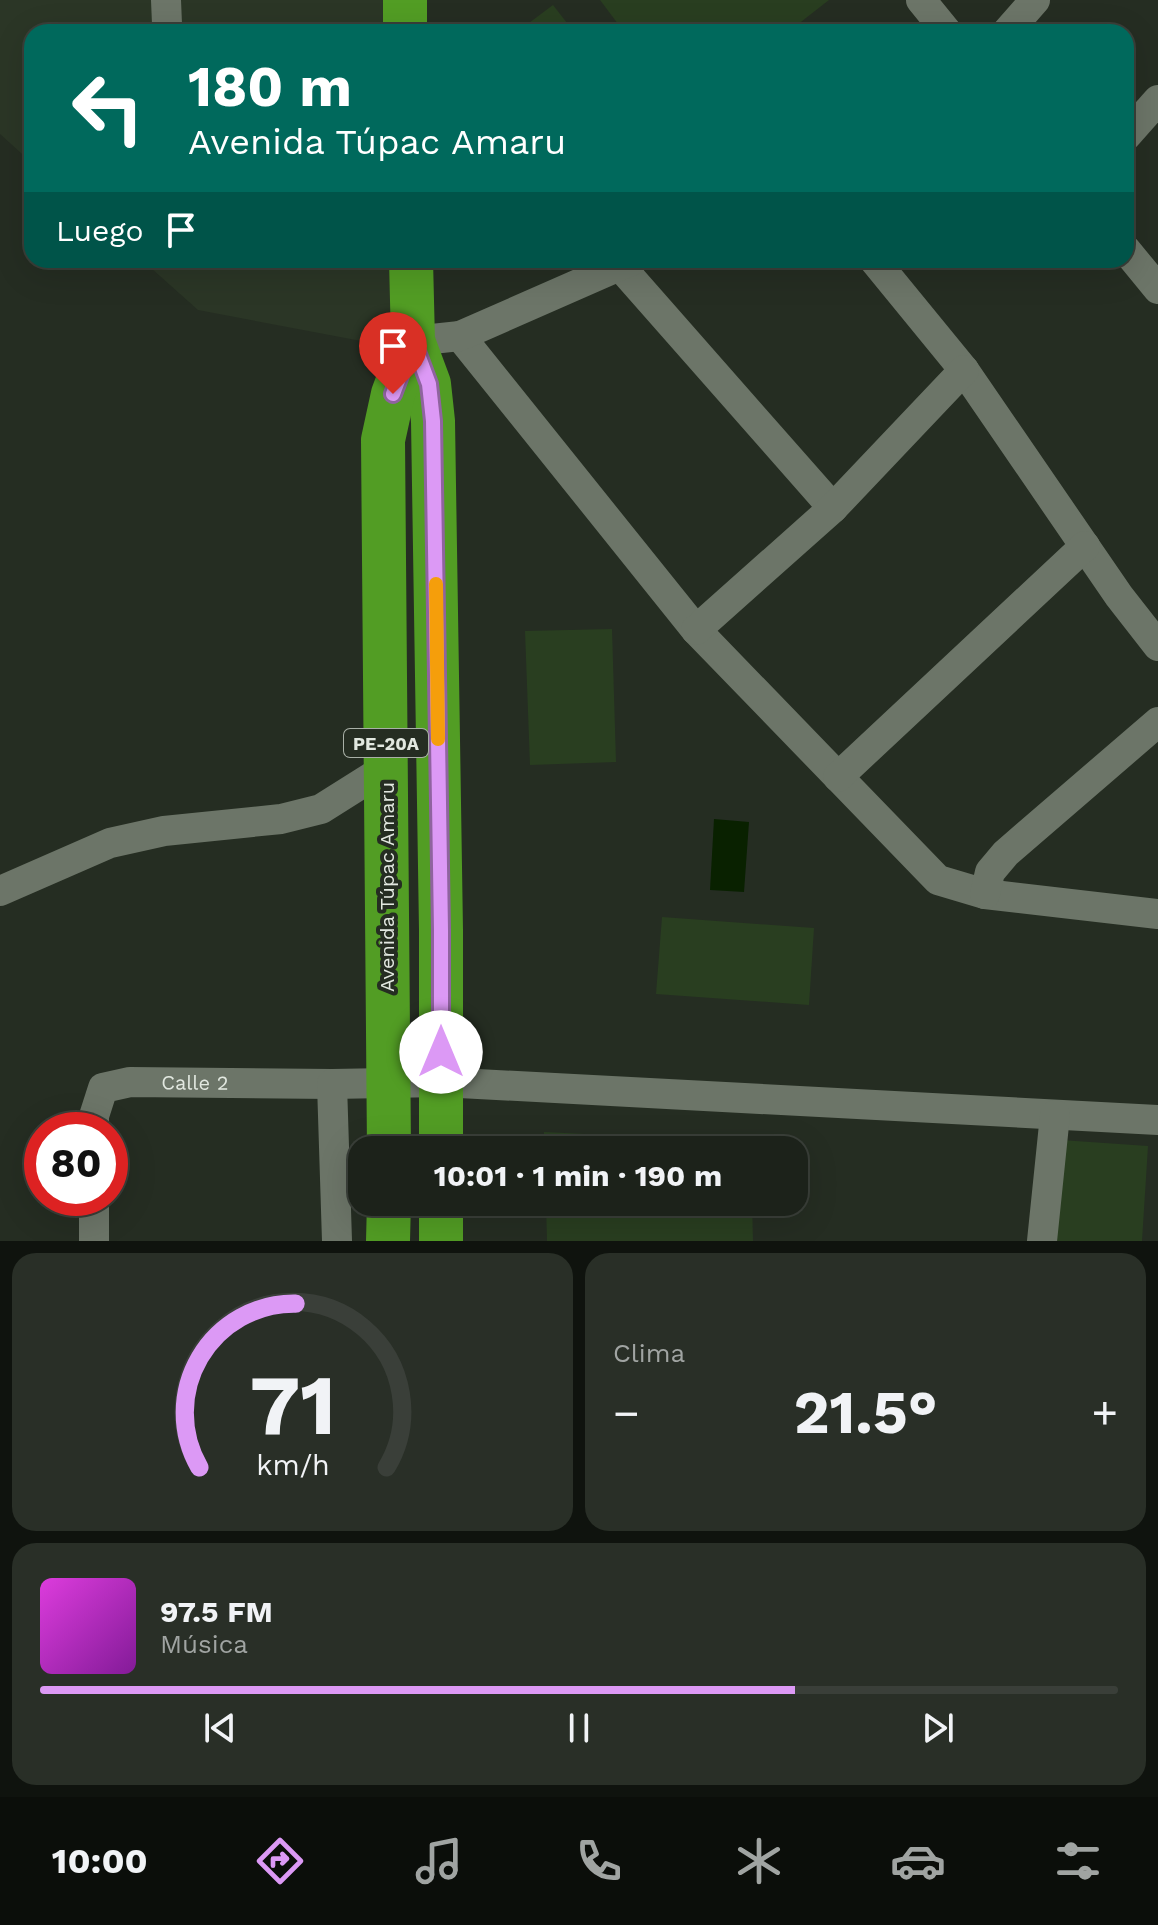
<!DOCTYPE html>
<html lang="es">
<head>
<meta charset="utf-8">
<style>
  :root { --surface:#1c221a; --page:#292f27; --text:#f1f3f6; --muted:#a0a4a2; --line:#3a3f39; --accent:#dc99f5 }
  body { margin:0; font-family:"Work Sans",sans-serif; background:var(--page); color:var(--text); height:100vh; display:flex; flex-direction:column; font-size:30px; white-space:nowrap }
  * { box-sizing:border-box; margin:0 }
  p { font-size:26px; color:var(--muted) }
  .icon { flex:none; width:44px; height:44px; fill:none; stroke:currentColor; stroke-width:2; stroke-linecap:round; stroke-linejoin:round }
  .map { position:relative; height:1241px; overflow:hidden }
  .panel { display:flex; flex-direction:column; gap:12px; padding:12px; background:#0f130e; flex:1 }
  .panel>* { flex:none }
  .hud { position:absolute; left:24px; top:24px; width:1110px; height:244px; border-radius:24px; box-shadow:0 8px 32px #0002,0 0 0 2px var(--line); background:#00695c; color:#fff; overflow:hidden }
  .speed { position:absolute; left:24px; top:1112px; display:flex; gap:16px; font-size:40px; font-weight:700; text-align:center }
  .speed>* { display:grid; place-content:center; width:104px; height:104px; border-radius:50%; background:var(--surface); box-shadow:0 8px 32px #0002,0 0 0 2px var(--line); line-height:1 }
  .speed .limit { border:12px solid #d22; background:#fff; color:#111 }
  .pin { position:absolute; display:grid; place-items:center; width:68px; height:68px; color:#fff; margin:-82px -34px; border-radius:50% 50% 50% 0; rotate:-45deg; box-shadow:0 0 8px #0007 }
  .pin .icon { rotate:45deg }
  .me { position:absolute; width:88px; margin:-44px; rotate:0deg; stroke-linejoin:round; filter:drop-shadow(0 0 6px #0008) }
  .turn { display:flex; align-items:center; gap:28px; height:168px; padding:0 32px; font-size:36px }
  .turn .icon { width:104px; height:104px; stroke-width:2.5 }
  .turn b { display:block; font-size:56px; line-height:68px }
  .then { display:flex; align-items:center; height:76px; padding:0 32px; background:#0003; gap:16px; font-size:30px }
  .big { font-size:60px; font-weight:700; line-height:1.1 }
  .panel .tile { flex:1; display:flex; flex-direction:column; justify-content:center; gap:12px; min-width:0; padding:0 28px; border-radius:24px; background:var(--page) }
  .panel .dial { align-items:center; gap:0 }
  .dial svg { height:208px; overflow:visible; fill:none; stroke:var(--line); stroke-width:7; stroke-linecap:round; text-anchor:middle }
  .dial text { fill:var(--text); stroke:none }
  .song { display:flex; align-items:center; gap:24px }
  .cover { width:96px; height:96px; border-radius:12px; background:linear-gradient(135deg,hsl(300 70% 55%),hsl(290 70% 35%)) }
  .played { height:8px; border-radius:4px; background:linear-gradient(90deg,var(--accent) 70%,var(--line) 70%) }
  .keys { display:flex; justify-content:space-around; direction:ltr }
  .heat { display:flex; justify-content:space-between; align-items:center; font-size:44px; direction:ltr }
  .panel .tiles { flex:1; display:grid; gap:12px; grid-template-columns:1fr 1fr }
  .tile:last-child { grid-column:span 2 }
  .trip { position:absolute; left:348px; top:1136px; width:460px; height:80px; border-radius:24px; background:var(--surface); box-shadow:0 8px 32px #0002,0 0 0 2px var(--line); font-weight:700; line-height:80px; text-align:center }
  .tab-bar { display:flex; height:128px; justify-content:space-around; align-items:center; background:#0b0e0a; color:var(--muted) }
  .tab-bar .icon { width:56px; height:56px }
  .tab-bar .selected { color:var(--accent) }
  .tab-bar b { font-size:36px; color:var(--text) }
  .map>svg:first-child { display:block }
</style>
</head>
<body>
<div class="map">
<svg width="1158" height="1241" viewBox="0 0 1158 1241">
  <rect width="100%" height="100%" fill="#252d22"/>
  <g fill="#2b3626">
    <path d="M0 0H390V32H32V163L0 134Z"/>
    <path d="M142 260H392L393 347 198 310Z"/>
  </g>
  <g fill="#293e20">
    <path d="M600 0H829L788 32H624Z"/>
    <path d="M553 5 574 32H517Z"/>
    <path d="M612 629 616 762 530 765 525 631Z"/>
    <path d="M662 917 814 928 809 1005 656 994Z"/>
    <path d="M544 1132 749 1142 750 1150H544Z"/>
    <path d="M1061 1140 1148 1146 1142 1241H1055Z"/>
    <path d="M546 1202H752L753 1241H547Z"/>
  </g>
  <path fill="#092100" d="M714 819 749 822 744 892 710 890Z"/>
  <g fill="none" stroke-linecap="round" stroke-linejoin="round">
    <g stroke="#6c7568" stroke-width="30">
      <path d="M921 0 947 32"/>
      <path d="M165 32 167 24 166 0"/>
      <path d="M1007 32 1035 0"/>
      <path d="M1126 136 1158 100"/>
      <path d="M1126 250 1158 289"/>
      <path d="M874 260 964 370 1119 596 1158 646"/>
      <path d="M620 266 833 508"/>
      <path d="M460 336 696 630 938 880 985 894 1158 914"/>
      <path d="M413 341 460 336 633 260"/>
      <path d="M696 630 833 508 964 370"/>
      <path d="M838 777 1085 546"/>
      <path d="M0 891 110 843 164 831 281 819 321 809 386 768"/>
      <path d="M985 894 990 872 1006 853 1158 722"/>
      <path id="s1" d="M94 1130V1116L103 1088 130 1082 332 1084"/>
      <path d="M94 1241V1198"/>
      <path d="M337 1241 332 1084 441 1082 1158 1120"/>
      <path d="M1042 1241 1055 1115"/>
    </g>
    <g stroke="#529d24" stroke-width="44">
      <path d="M405 0V32"/>
      <path d="M411 260 413 341 429 384 433 421 441 930V1150"/>
      <path d="M389 1150 383 440 393 394 413 341"/>
      <path d="M388 1241 389 1202"/>
      <path d="M441 1241V1202"/>
    </g>
  </g>
  <g fill="none" stroke-linecap="round" stroke-linejoin="round">
    <g stroke="#8f639f" stroke-width="20">
      <path id="route" d="M393 394 413 341 429 384 433 421 441 930V1052"/>
    </g>
    <use href="#route" stroke="#dc99f5" stroke-width="14"/>
    <path stroke="#f59e0b" stroke-width="14" d="M436 584 438 739"/>
  </g>
  <g text-anchor="middle" dominant-baseline="central" stroke-width="8" stroke-linejoin="round" paint-order="stroke">
    <rect fill="#252d22" stroke="#a9b0a7" stroke-width="2" x="344" y="729" width="84" height="28" rx="6"/>
    <g font-size="18" font-weight="bold" fill="#e2e8e0">
      <text x="386" y="743">PE-20A</text>
    </g>
    <g font-size="20" fill="#e2e8e0" stroke="#252d22">
      <text transform="translate(387 887) rotate(-90)">Avenida Túpac Amaru</text>
      <text stroke="none"><textPath href="#s1" startOffset="136">Calle 2</textPath></text>
    </g>
  </g>
</svg>
<div class="speed"><div class="limit">80</div></div>
<div class="pin" style="left:393px;top:394px;background:#d93025"><svg class="icon" aria-label="arrive" viewBox="0 0 24 24"><path d="M6 21V4h12l-3 4 3 4H6"/></svg></div>
<svg class="me" style="left:441px;top:1052px" viewBox="-20 -20 40 40"><circle r="19" fill="#fff"/><path d="M0-13L10 11 0 6-10 11z" fill="#dc99f5"/></svg>
<div class="trip">10:01 · 1 min · 190 m</div>
<div class="hud">
<div class="turn"><svg class="icon" aria-label="left" viewBox="0 0 24 24"><path d="M17 20v-9H6M10 6l-5 5 5 5"/></svg><div><b>180 m</b>Avenida Túpac Amaru</div></div>
<div class="then">Luego<svg class="icon" aria-label="arrive" viewBox="0 0 24 24"><path d="M6 21V4h12l-3 4 3 4H6"/></svg></div>
</div>
</div>
<section class="panel">
<div class="tiles">
<div class="tile dial"><svg viewBox="0 0 100 80">
<path d="M14 69A42 42 0 1 1 86 69"/>
<path d="M14 69A42 42 0 0 1 51 6" stroke="#dc99f5"/>
<text x="50" y="56" font-size="32" font-weight="700">71</text>
<text x="50" y="72" font-size="11">km/h</text>
</svg></div>
<div class="tile"><p>Clima</p>
<div class="heat"><a>−</a><b class="big">21.5°</b><a>+</a></div>
</div>
<div class="tile">
<div class="song"><i class="cover"></i><div><b>97.5 FM</b><p>Música</p></div></div>
<div class="played"></div>
<div class="keys"><svg class="icon" aria-label="previous" viewBox="0 0 24 24"><path d="M18 5L8 12l10 7zM5 5v14"/></svg><svg class="icon" aria-label="pause" viewBox="0 0 24 24"><path d="M8 5v14M16 5v14"/></svg><svg class="icon" aria-label="next" viewBox="0 0 24 24"><path d="M6 5l10 7-10 7zM19 5v14"/></svg></div>
</div>
</div>
</section>
<nav class="tab-bar">
<b>10:00</b>
<svg class="icon selected" aria-label="directions" viewBox="0 0 24 24"><path d="M12 3l9 9-9 9-9-9zM9 14v-3h6M13 9l2 2-2 2"/></svg>
<svg class="icon" aria-label="music" viewBox="0 0 24 24"><path d="M9 18V5l10-2v13"/><circle cx="6" cy="18" r="3"/><circle cx="16" cy="16" r="3"/></svg>
<svg class="icon" aria-label="phone" viewBox="0 0 24 24"><path d="M5 4h4l2 5-3 2q2 4 5 5l2-3 5 2v4C11 20 4 13 5 4z"/></svg>
<svg class="icon" aria-label="climate" viewBox="0 0 24 24"><path d="M12 3v18M4 7l16 10M4 17L20 7"/></svg>
<svg class="icon" aria-label="car" viewBox="0 0 24 24"><path d="M5 17H2v-5l4-1 3-4h7l3 4 3 1v5h-3M9 17h6M6 11h13"/><circle cx="7" cy="17" r="2"/><circle cx="17" cy="17" r="2"/></svg>
<svg class="icon" aria-label="filters" viewBox="0 0 24 24"><path d="M4 7h16M4 17h16"/><circle cx="9" cy="7" r="2"/><circle cx="15" cy="17" r="2"/></svg>
</nav>
</body>
</html>
